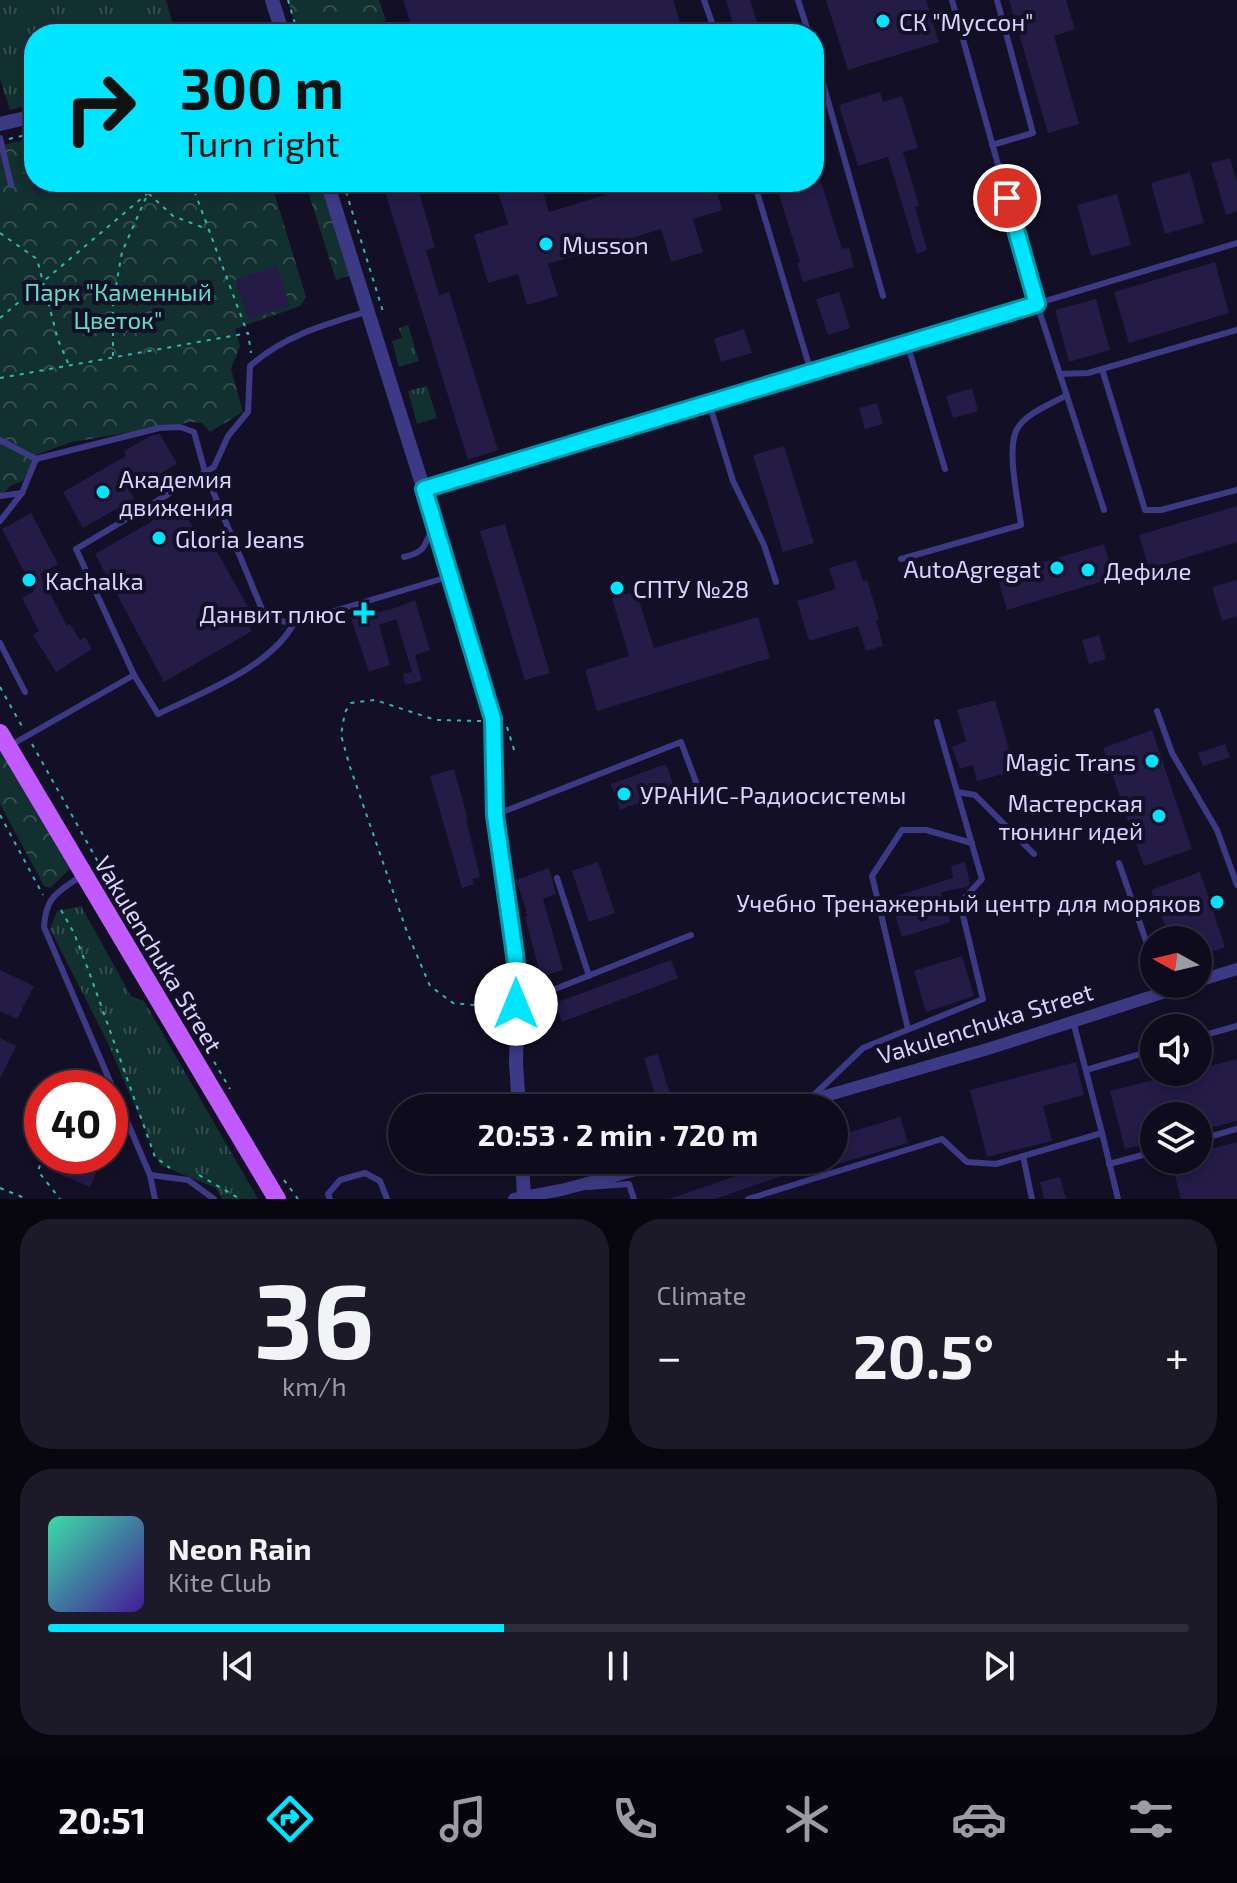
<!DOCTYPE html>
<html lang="en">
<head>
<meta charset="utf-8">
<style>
  :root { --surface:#0e0b1c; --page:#1c1929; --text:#f1f3f6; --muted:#9b9ba3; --line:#2e2b3b; --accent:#00e5ff }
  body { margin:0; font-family:"Exo 2",sans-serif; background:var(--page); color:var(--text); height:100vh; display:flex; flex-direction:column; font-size:30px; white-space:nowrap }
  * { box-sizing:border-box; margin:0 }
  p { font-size:26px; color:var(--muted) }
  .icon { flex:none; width:44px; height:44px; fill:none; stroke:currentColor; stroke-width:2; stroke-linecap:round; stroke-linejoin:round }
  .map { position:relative; height:1199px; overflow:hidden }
  .details { display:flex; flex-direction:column; gap:20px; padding:20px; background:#08060f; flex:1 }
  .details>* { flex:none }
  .top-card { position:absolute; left:24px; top:24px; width:800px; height:168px; border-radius:32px; box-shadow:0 4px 12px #0003,0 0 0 2px var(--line); background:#00e5ff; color:#111; overflow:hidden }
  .needle { width:52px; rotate:278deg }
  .controls { position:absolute; left:1140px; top:926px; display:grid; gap:16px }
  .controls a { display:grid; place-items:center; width:72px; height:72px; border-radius:50%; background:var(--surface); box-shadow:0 4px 12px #0003,0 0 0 2px var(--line); font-size:40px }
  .speed { position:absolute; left:24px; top:1070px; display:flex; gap:16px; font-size:40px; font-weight:700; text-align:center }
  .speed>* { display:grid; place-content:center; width:104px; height:104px; border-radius:50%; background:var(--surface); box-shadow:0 4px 12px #0003,0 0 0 2px var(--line); line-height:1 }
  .speed .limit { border:12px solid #d22; background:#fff; color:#111 }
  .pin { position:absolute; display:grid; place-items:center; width:68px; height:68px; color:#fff; margin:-34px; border:4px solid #fff; border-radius:50%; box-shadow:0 2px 8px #0007 }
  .me { position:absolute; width:88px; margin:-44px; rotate:0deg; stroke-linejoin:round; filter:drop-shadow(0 0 6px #0008) }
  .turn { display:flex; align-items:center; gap:28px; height:168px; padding:0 24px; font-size:36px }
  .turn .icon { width:104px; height:104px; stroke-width:2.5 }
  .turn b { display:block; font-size:56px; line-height:68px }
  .big { font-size:60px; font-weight:700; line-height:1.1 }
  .details .card { flex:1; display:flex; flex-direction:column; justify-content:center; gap:12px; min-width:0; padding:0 28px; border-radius:32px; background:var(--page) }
  .details .dial { align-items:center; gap:0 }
  .dial b { font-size:104px; line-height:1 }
  .song { display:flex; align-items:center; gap:24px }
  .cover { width:96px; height:96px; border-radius:12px; background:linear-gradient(135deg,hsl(160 70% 55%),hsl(260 70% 35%)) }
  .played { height:8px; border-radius:4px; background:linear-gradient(90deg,var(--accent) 40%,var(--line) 40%) }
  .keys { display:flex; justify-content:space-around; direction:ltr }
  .heat { display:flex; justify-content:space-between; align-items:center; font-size:44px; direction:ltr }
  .details .tiles { flex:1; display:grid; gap:20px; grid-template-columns:1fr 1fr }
  .card:last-child { grid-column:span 2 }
  .trip { position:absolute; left:388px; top:1094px; width:460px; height:80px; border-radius:40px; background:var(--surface); box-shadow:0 4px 12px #0003,0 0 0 2px var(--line); font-weight:700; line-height:80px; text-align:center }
  .menu { display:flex; height:128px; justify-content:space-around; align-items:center; background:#06040b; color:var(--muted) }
  .menu .icon { width:56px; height:56px }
  .menu .selected { color:var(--accent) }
  .menu b { font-size:36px; color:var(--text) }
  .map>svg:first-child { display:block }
</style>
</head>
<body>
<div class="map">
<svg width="1237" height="1199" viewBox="0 0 1237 1199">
  <defs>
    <pattern id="grass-tufts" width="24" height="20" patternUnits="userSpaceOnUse" patternTransform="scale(2)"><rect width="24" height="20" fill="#12302f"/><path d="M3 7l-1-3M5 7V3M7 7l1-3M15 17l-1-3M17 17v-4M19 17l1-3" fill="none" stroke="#344d4e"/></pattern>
    <pattern id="forest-crowns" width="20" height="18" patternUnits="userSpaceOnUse" patternTransform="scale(2)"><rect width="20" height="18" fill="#12302f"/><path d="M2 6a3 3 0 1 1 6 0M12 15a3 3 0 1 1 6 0" fill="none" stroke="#344d4e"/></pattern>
  </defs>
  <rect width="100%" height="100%" fill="#130f26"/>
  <g fill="url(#grass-tufts)">
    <path d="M0 0H166L176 34H34V104L10 110 0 79Z"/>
    <path d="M408 325 419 361 399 367 392 341 402 338 399 328Z"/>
    <path d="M427 386 437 418 417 424 408 391Z"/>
    <path d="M81 906 131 996 144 1001 258 1199H222L216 1188 160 1165 107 1041 50 929 57 911Z"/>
  </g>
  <g fill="url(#forest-crowns)">
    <path d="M288 0H379L386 21 341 34H298Z"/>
    <path d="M34 137V182H271L306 297 300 306 235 329 240 346 231 369 243 412 210 432 202 423 192 422 72 442 36 455 23 481 10 486 0 498V146Z"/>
    <path d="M305 182H322L351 275 336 280Z"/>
    <path d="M0 747 71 868 50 888 44 886 0 804Z"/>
  </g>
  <g fill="#241b47">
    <path d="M403 0H673L684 34H414Z"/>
    <path d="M726 0H750L761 34H736Z"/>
    <path d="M826 0H926L939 42 848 70Z"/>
    <path d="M1009 0H1066L1075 29 1054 36 1079 124 1048 133Z"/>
    <path d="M880 92 883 102 902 96 918 148 903 152 919 206 915 207 927 250 917 254 888 157 858 166 839 105Z"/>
    <path d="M1230 158 1237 182V211L1226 215 1211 163Z"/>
    <path d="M1190 172 1204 223 1165 234 1151 183Z"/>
    <path d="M32 182H72L73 185 35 195Z"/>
    <path d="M382 182H416L435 247 426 250 439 295 449 292 498 450 468 460Z"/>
    <path d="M495 182H540L549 212 647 182H714L722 210 693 219 703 252 671 262 661 229 548 264 558 296 527 305 518 274 488 283 474 235 508 224Z"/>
    <path d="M775 182H821L842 249 849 247 854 267 803 282 797 263 800 262Z"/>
    <path d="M1117 194 1131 245 1091 256 1077 205Z"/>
    <path d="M1215 262 1229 313 1129 343 1114 292Z"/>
    <path d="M277 266 290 306 249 320 235 280Z"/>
    <path d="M839 292 850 328 828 335 816 299Z"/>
    <path d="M1096 299 1110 350 1069 362 1055 310Z"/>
    <path d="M744 329 752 353 721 362 714 339Z"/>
    <path d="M972 388 978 411 953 418 946 396Z"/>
    <path d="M877 403 883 424 865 429 859 408Z"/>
    <path d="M160 434 177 464 130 491 134 499 83 528 63 492 126 456 124 451 150 436Z"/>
    <path d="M784 446 814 543 783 552 753 455Z"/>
    <path d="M180 505 207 552 215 548 248 607 240 611 252 631 164 682 95 554Z"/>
    <path d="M1237 506V542L1149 569 1139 535Z"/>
    <path d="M31 513 58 564 40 574 67 626 70 624 80 640 85 637 92 649 56 672 33 635 39 631 22 598 34 591 2 529Z"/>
    <path d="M505 524 550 673 525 680 480 531Z"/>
    <path d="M1104 544 1114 578 1007 610 997 576Z"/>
    <path d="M856 560 863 581 867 580 879 619 876 620 883 646 866 651 858 626 809 641 797 601 836 589 829 568Z"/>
    <path d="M1237 580V616L1222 621 1212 587Z"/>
    <path d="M636 591 654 648 758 617 770 658 597 711 585 670 629 656 612 598Z"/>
    <path d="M415 600 430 650 415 655 422 681 405 685 403 674 412 672 396 619 379 625 390 665 369 672 351 618 392 609Z"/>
    <path d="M1099 635 1106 659 1089 664 1082 640Z"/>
    <path d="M995 700 1015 771 977 781 973 765 960 769 952 747 966 741 957 710Z"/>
    <path d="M1152 730 1192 849 1144 866 1103 748Z"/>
    <path d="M1225 744 1230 757 1203 766 1198 753Z"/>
    <path d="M666 764 675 789 620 810 611 784Z"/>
    <path d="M454 769 468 819H466L480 877 472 879 474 884 462 888 430 776Z"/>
    <path d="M598 862 615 913 589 922 572 871Z"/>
    <path d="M965 862 970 884 967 887 941 892 950 922 902 937 890 898 953 878 951 866Z"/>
    <path d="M549 868 556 894 543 899 563 970 541 977 525 917 528 916 516 880Z"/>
    <path d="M1200 872 1225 947 1198 957V940H1171L1151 890Z"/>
    <path d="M962 956 974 996 926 1012 914 971Z"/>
    <path d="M671 960 678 978 562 1022 555 1003Z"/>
    <path d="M0 970 34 986 17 1019 0 1011Z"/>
    <path d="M0 1038 16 1046 0 1079Z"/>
    <path d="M658 1054 674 1108H659L644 1058Z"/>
    <path d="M1237 1059V1121L1198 1131V1116H1154V1142L1125 1149 1110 1091 1184 1072H1198V1069Z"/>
    <path d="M1076 1062 1084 1095 1043 1106 1052 1141 987 1157 970 1090Z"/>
    <path d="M900 1117 908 1143 834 1165V1137Z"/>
    <path d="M1237 1142V1199H1181L1171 1160H1198V1152Z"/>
    <path d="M55 1156H103L90 1187 49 1170Z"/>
    <path d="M782 1160H822V1162L715 1199H669Z"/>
    <path d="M1060 1177 1066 1199H1044L1040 1182Z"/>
  </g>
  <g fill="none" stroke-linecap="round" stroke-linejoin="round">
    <g stroke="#2fb8b0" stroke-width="2" stroke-dasharray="4 6" stroke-linecap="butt">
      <path d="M288 0 298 34"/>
      <path d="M9 139 34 133"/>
      <path d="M191 182 247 332"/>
      <path d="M343 182 384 315"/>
      <path d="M0 233 37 259 58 340 68 363"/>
      <path d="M0 318 161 182"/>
      <path d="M113 356V303L122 252 148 193 173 216 207 229"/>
      <path d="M0 378 248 333 251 353"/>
      <path d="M0 687 23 728"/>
      <path d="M481 721 436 720 375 700 351 703 345 712 341 735 350 767 407 932 430 986 453 1003 503 1008"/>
      <path d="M507 727 515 753"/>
      <path d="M32 744 144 944"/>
      <path d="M0 815 43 895"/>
      <path d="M61 910 74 933 88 969 155 1157 170 1168"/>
      <path d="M209 1053 230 1089"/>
      <path d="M43 1156 38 1171 60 1199"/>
      <path d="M199 1175 240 1199"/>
      <path d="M284 1180 298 1199"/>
      <path d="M0 1188 27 1199"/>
    </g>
    <g stroke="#3d3a85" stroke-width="6">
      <path d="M704 0 716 34"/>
      <path d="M798 0 809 34"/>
      <path d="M952 0 1037 304 1104 510"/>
      <path d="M814 51 883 296"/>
      <path d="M0 138 11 185"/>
      <path d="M992 145 1033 133 997 0"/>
      <path d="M754 182 811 372"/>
      <path d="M907 343 945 469"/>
      <path d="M1102 369 1145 510H1161L1237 490"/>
      <path d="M1060 374 1088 373 1237 330"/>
      <path d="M709 403 733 481 764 545 776 582"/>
      <path d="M0 440 36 459 22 493 0 496"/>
      <path d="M36 459 159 428 180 427 194 432 205 472 266 619 294 623 451 576"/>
      <path d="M425 489 1237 243"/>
      <path d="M0 521 22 493"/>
      <path d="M404 557C424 553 425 546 432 528"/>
      <path d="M901 559 1021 525C1018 500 1007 452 1016 431 1024 414 1051 404 1067 395"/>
      <path d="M0 643 25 692"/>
      <path d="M134 675 158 714C201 693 271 667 294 623"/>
      <path d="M1157 711 1172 753 1217 830 1237 885"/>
      <path d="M11 745 134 675 76 549 214 467 228 436 248 412 250 366C284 336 323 325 366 312"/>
      <path d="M957 792 975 795 1034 854"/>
      <path d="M495 815 681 742 696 782"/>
      <path d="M1119 863 1154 964"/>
      <path d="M81 876C57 893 46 896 44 927L150 1175 155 1199"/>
      <path d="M557 878 589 976"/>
      <path d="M520 1003 691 935"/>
      <path d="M908 1029 872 876 902 830H926L972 843"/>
      <path d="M1198 1037 1237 1026"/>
      <path d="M1086 1070 1154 1050"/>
      <path d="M813 1096 863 1048 983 999 960 903 982 879 937 722"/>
      <path d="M1102 1133 1118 1199"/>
      <path d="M1198 1140 1237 1129"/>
      <path d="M1023 1156 1032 1199"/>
      <path d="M1109 1164 1154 1152"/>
      <path d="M150 1175 188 1180 214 1199"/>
      <path d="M588 1187 629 1184 634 1199"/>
      <path d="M330 1199 328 1194 340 1180 365 1173 380 1181 387 1199"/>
      <path d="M748 1199 942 1139 967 1162 996 1164 1102 1133 1073 1021"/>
    </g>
    <g stroke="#3d3a85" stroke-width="12">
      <path d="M1198 981 1237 969"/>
      <path d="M795 1108 808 1101 991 1048 1190 984"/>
      <path d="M514 1199 561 1190 674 1160"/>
    </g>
    <g stroke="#3d3a85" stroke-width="14">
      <path d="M272 0 283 34"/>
      <path d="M0 124 34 116"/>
      <path d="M327 182 451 576 493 719 495 815 518 982 516 1063 519 1108"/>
      <path d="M522 1160 524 1196"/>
    </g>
    <path stroke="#c25bff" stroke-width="18" d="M0 733 277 1199"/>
  </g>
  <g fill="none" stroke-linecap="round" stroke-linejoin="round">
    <g stroke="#0095a6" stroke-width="20">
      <path id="route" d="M516 1004 518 982 515 955 495 815 493 719 424 489 1037 304 1007 198"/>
    </g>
    <use href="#route" stroke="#00e5ff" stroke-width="14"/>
  </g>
  <g fill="#00e5ff" stroke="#130f26" stroke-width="3">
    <circle cx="883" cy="21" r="8"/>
    <circle cx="546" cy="244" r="8"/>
    <circle cx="103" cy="492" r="8"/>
    <circle cx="159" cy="538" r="8"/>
    <circle cx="1057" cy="568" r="8"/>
    <circle cx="1088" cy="570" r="8"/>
    <circle cx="29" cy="580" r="8"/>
    <circle cx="617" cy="588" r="8"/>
    <path d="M360 601h8v8h8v8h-8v8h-8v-8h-8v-8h8z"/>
    <circle cx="1152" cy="761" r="8"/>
    <circle cx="624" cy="794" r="8"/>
    <circle cx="1159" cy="816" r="8"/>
    <circle cx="1217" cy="902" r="8"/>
  </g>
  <g text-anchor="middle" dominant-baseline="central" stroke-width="8" stroke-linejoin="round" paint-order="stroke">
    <g font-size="24" fill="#d9d4ff" stroke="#130f26" text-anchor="start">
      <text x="899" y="21">СК "Муссон"</text>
      <text x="562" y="244">Musson</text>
      <text x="119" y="478">Академия<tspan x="119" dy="28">движения</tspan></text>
      <text x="175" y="538">Gloria Jeans</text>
      <text x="1041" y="568" text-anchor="end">AutoAgregat</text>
      <text x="1104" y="570">Дефиле</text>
      <text x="45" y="580">Kachalka</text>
      <text x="633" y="588">СПТУ №28</text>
      <text x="346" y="613" text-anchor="end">Данвит плюс</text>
      <text x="1136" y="761" text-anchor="end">Magic Trans</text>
      <text x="640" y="794">УРАНИС-Радиосистемы</text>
      <text x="1143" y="802" text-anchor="end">Мастерская<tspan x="1143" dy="28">тюнинг идей</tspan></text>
      <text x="1201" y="902" text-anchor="end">Учебно Тренажерный центр для моряков</text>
    </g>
    <g font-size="24" fill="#5fe0c0" stroke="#130f26">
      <text x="118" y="291">Парк "Каменный<tspan x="118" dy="28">Цветок"</tspan></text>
    </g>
    <g font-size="24" fill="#d9d4ff" stroke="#130f26">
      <text transform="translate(159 954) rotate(59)">Vakulenchuka Street</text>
      <text transform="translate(985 1023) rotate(-17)">Vakulenchuka Street</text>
    </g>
  </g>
</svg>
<div class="controls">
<a><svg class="needle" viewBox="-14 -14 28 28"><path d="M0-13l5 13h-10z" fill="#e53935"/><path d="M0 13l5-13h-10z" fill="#9b9ba3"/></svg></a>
<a><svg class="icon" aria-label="sound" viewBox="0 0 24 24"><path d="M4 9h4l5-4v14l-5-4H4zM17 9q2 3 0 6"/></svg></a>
<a><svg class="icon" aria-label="layers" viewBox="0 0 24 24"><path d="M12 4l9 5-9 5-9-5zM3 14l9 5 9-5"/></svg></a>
</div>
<div class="speed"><div class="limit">40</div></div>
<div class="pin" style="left:1007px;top:198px;background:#d93025"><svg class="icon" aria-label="arrive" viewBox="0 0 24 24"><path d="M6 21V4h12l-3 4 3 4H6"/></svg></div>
<svg class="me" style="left:516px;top:1004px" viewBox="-20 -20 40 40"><circle r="19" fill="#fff"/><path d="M0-13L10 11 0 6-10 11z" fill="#00e5ff"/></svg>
<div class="trip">20:53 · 2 min · 720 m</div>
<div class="top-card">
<div class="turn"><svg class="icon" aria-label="right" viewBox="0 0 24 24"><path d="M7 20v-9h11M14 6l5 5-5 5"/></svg><div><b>300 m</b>Turn right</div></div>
</div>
</div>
<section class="details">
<div class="tiles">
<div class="card dial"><b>36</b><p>km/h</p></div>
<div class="card"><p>Climate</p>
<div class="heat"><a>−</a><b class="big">20.5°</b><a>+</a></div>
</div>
<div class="card">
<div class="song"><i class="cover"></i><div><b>Neon Rain</b><p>Kite Club</p></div></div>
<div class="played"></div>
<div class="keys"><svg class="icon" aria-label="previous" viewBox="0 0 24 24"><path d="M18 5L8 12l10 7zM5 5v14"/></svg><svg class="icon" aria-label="pause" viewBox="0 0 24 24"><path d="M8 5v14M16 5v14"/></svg><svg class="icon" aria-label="next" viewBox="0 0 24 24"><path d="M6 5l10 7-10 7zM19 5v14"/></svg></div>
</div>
</div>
</section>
<nav class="menu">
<b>20:51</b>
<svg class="icon selected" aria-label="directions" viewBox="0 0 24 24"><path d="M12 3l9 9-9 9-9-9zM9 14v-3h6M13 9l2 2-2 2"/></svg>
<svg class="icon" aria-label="music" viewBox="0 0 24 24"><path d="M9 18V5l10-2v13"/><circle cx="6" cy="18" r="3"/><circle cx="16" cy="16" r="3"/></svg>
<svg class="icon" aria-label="phone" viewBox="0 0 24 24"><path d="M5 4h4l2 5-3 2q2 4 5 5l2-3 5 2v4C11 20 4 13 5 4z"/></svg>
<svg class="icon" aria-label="climate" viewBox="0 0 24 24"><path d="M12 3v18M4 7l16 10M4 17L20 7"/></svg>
<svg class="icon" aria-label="car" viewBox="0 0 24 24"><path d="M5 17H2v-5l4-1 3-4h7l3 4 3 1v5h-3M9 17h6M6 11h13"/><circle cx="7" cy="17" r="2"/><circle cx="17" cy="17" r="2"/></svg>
<svg class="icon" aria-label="filters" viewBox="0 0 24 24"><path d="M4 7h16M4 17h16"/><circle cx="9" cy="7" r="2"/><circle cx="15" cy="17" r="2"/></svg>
</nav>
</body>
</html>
